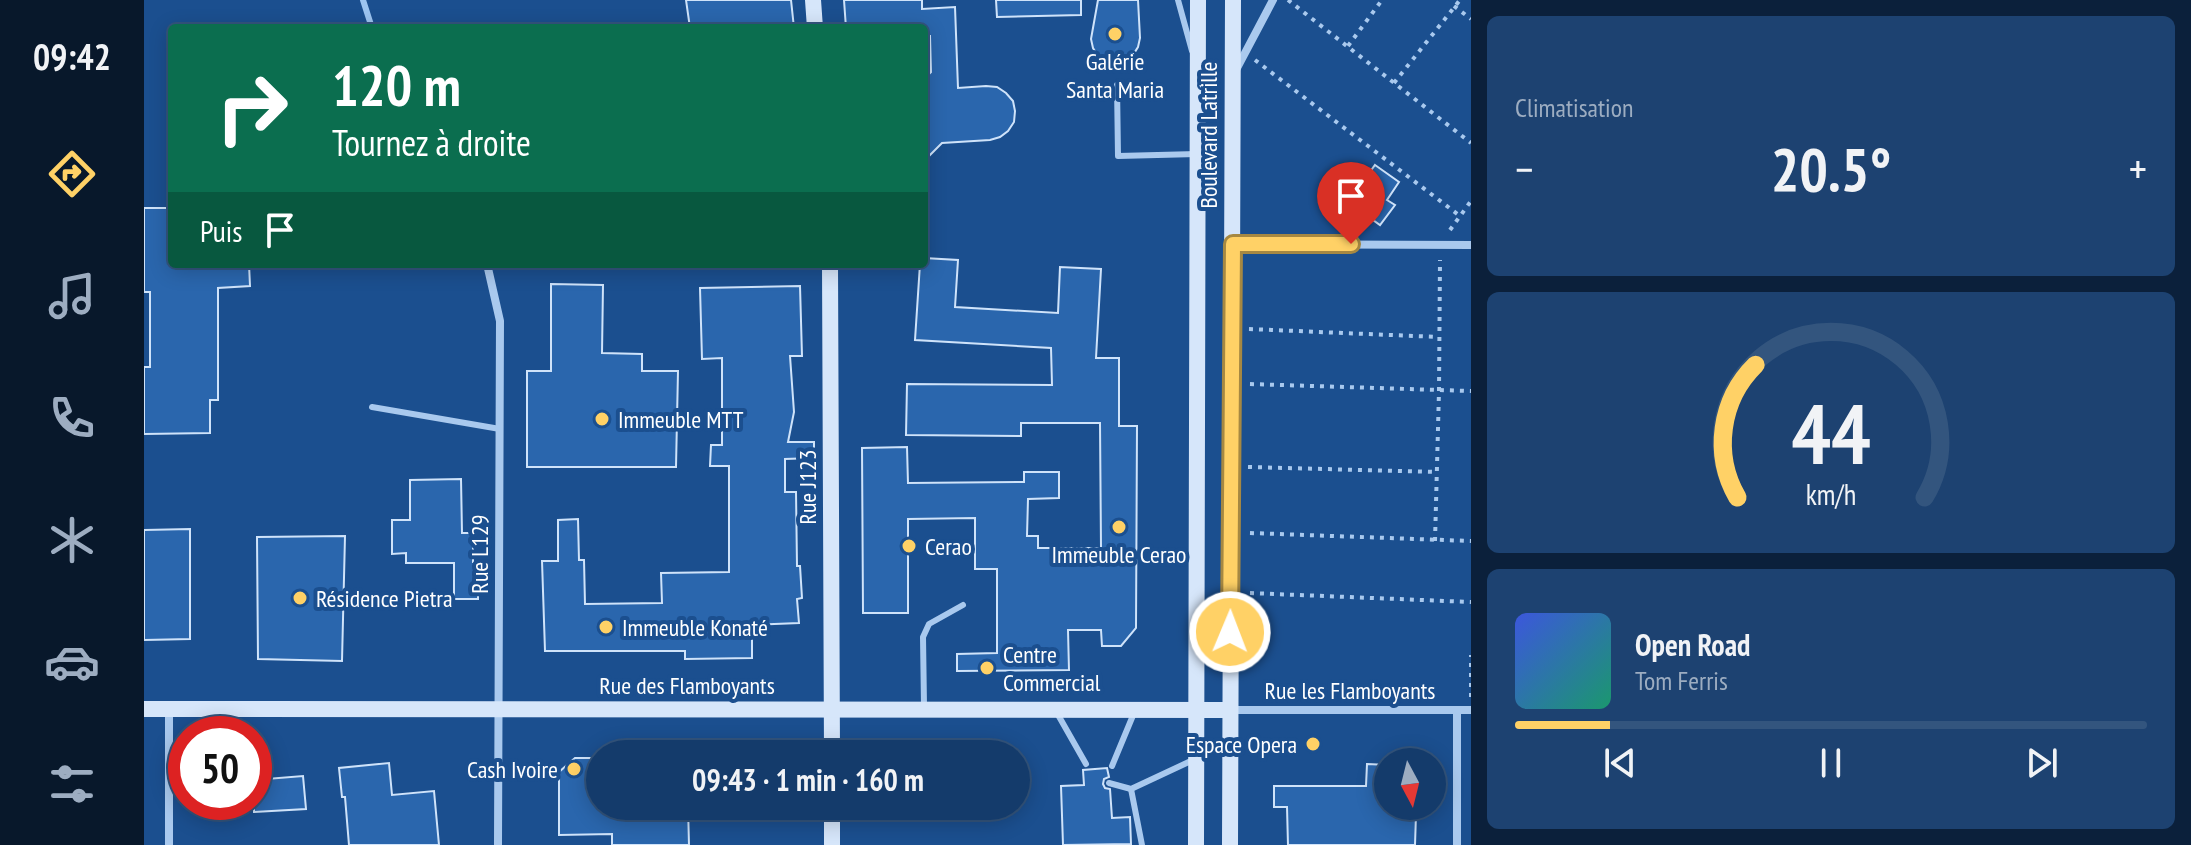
<!DOCTYPE html>
<html lang="fr">
<head>
<meta charset="utf-8">
<style>
  :root { --surface:#143b6b; --page:#1d4271; --text:#f1f3f6; --muted:#9dadc1; --line:#33557e; --accent:#ffd166 }
  body { margin:0; font-family:"PT Sans Narrow",sans-serif; background:var(--page); color:var(--text); height:100vh; display:flex; flex-direction:column; font-size:30px; white-space:nowrap }
  * { box-sizing:border-box; margin:0 }
  p { font-size:26px; color:var(--muted) }
  .icon { flex:none; width:44px; height:44px; fill:none; stroke:currentColor; stroke-width:2; stroke-linecap:round; stroke-linejoin:round }
  .map { position:relative; flex:1; overflow:hidden }
  .details { display:flex; flex-direction:column; gap:16px; padding:16px; background:#0b203b; width:720px }
  .details>* { flex:none }
  .hud { position:absolute; left:24px; top:24px; width:760px; height:244px; border-radius:8px; box-shadow:0 4px 20px #0003,0 0 0 2px var(--line); background:#0b6e4f; color:#fff; overflow:hidden }
  .needle { width:52px; rotate:173deg }
  .tools { position:absolute; left:1230px; top:748px; display:grid; gap:16px }
  .tools a { display:grid; place-items:center; width:72px; height:72px; border-radius:50%; background:var(--surface); box-shadow:0 4px 20px #0003,0 0 0 2px var(--line); font-size:40px }
  .speed { position:absolute; left:24px; top:716px; display:flex; gap:16px; font-size:40px; font-weight:700; text-align:center }
  .speed>* { display:grid; place-content:center; width:104px; height:104px; border-radius:50%; background:var(--surface); box-shadow:0 4px 20px #0003,0 0 0 2px var(--line); line-height:1 }
  .speed .limit { border:12px solid #d22; background:#fff; color:#111 }
  .pin { position:absolute; display:grid; place-items:center; width:68px; height:68px; color:#fff; margin:-82px -34px; border-radius:50% 50% 50% 0; rotate:-45deg; box-shadow:0 0 8px #0007 }
  .pin .icon { rotate:45deg }
  .me { position:absolute; width:88px; margin:-44px; rotate:1deg; stroke-linejoin:round; filter:drop-shadow(0 0 6px #0008) }
  .turn { display:flex; align-items:center; gap:28px; height:168px; padding:0 32px; font-size:36px }
  .turn .icon { width:104px; height:104px; stroke-width:2.5 }
  .turn b { display:block; font-size:56px; line-height:68px }
  .then { display:flex; align-items:center; height:76px; padding:0 32px; background:#0003; gap:16px; font-size:30px }
  .big { font-size:60px; font-weight:700; line-height:1.1 }
  .details .widget { flex:1; display:flex; flex-direction:column; justify-content:center; gap:12px; min-width:0; padding:0 28px; border-radius:12px; background:var(--page) }
  .details .dial { align-items:center; gap:0 }
  .dial svg { height:208px; overflow:visible; fill:none; stroke:var(--line); stroke-width:7; stroke-linecap:round; text-anchor:middle }
  .dial text { fill:var(--text); stroke:none }
  .song { display:flex; align-items:center; gap:24px }
  .cover { width:96px; height:96px; border-radius:12px; background:linear-gradient(135deg,hsl(230 70% 55%),hsl(160 70% 35%)) }
  .played { height:8px; border-radius:4px; background:linear-gradient(90deg,var(--accent) 15%,var(--line) 15%) }
  .keys { display:flex; justify-content:space-around; direction:ltr }
  .heat { display:flex; justify-content:space-between; align-items:center; font-size:44px; direction:ltr }
  .trip { position:absolute; left:442px; top:740px; width:444px; height:80px; border-radius:40px; background:var(--surface); box-shadow:0 4px 20px #0003,0 0 0 2px var(--line); font-weight:700; line-height:80px; text-align:center }
  main { display:flex; flex:1; min-height:0 }
  .dock { display:flex; flex-direction:column; width:144px; justify-content:space-around; align-items:center; background:#08182b; color:var(--muted) }
  .dock .icon { width:56px; height:56px }
  .dock .active { color:var(--accent) }
  .dock b { font-size:36px; color:var(--text) }
  .map>svg:first-child { display:block }
</style>
</head>
<body>
<main>
<nav class="dock">
<b>09:42</b>
<svg class="icon active" aria-label="directions" viewBox="0 0 24 24"><path d="M12 3l9 9-9 9-9-9zM9 14v-3h6M13 9l2 2-2 2"/></svg>
<svg class="icon" aria-label="music" viewBox="0 0 24 24"><path d="M9 18V5l10-2v13"/><circle cx="6" cy="18" r="3"/><circle cx="16" cy="16" r="3"/></svg>
<svg class="icon" aria-label="phone" viewBox="0 0 24 24"><path d="M5 4h4l2 5-3 2q2 4 5 5l2-3 5 2v4C11 20 4 13 5 4z"/></svg>
<svg class="icon" aria-label="climate" viewBox="0 0 24 24"><path d="M12 3v18M4 7l16 10M4 17L20 7"/></svg>
<svg class="icon" aria-label="car" viewBox="0 0 24 24"><path d="M5 17H2v-5l4-1 3-4h7l3 4 3 1v5h-3M9 17h6M6 11h13"/><circle cx="7" cy="17" r="2"/><circle cx="17" cy="17" r="2"/></svg>
<svg class="icon" aria-label="filters" viewBox="0 0 24 24"><path d="M4 7h16M4 17h16"/><circle cx="9" cy="7" r="2"/><circle cx="15" cy="17" r="2"/></svg>
</nav>
<div class="map">
<svg width="1327" height="845" viewBox="0 0 1327 845">
  <rect width="100%" height="100%" fill="#1b4f8f"/>
  <g fill="none" stroke-linecap="round" stroke-linejoin="round">
    <path stroke="#9cc4f0" stroke-width="6" d="M219 0 228 28"/>
  </g>
  <g fill="#2a66ad" stroke="#cfe3fa" stroke-width="2">
    <path d="M542 0H647L650 28H579V25L546 28Z"/>
    <path d="M700 0H778V9L811 7 814 88 842 86 853 87 862 93 869 101 871 111 870 122 864 131 856 137 846 140 798 143 780 161V79L787 72 786 36H780V28H702Z"/>
    <path d="M852 0H937V15L853 17Z"/>
    <path d="M954 0H994L996 38 994 47 989 55 981 61 972 63 962 61 954 56 949 48 947 39Z"/>
    <path d="M1231 165 1255 182 1243 200 1251 205 1236 225 1204 202Z"/>
    <path d="M0 208H28V264H105L106 286 74 288V400H66V433L0 434V367H6V292H0Z"/>
    <path d="M780 258 814 260 811 307 914 313 916 267 957 269 952 358H975V426H993L992 628 977 646H958L957 630H924L925 670 813 671V654L853 653V569H831V518L764 519V613H719L718 448 763 447 764 483 880 482V472H915V498L884 499 883 536H894V548H957L956 423H877V436L762 435 763 384 908 385 907 348 771 340 776 264H780Z"/>
    <path d="M407 284 459 285 458 353 498 354V371H534L532 467H383V371H407Z"/>
    <path d="M656 286 658 356H646L650 412 644 442H670V458L641 459V492H652L653 566H656L658 598 653 599 655 623 608 625V658L541 659V651H401L398 561H414V520L434 519 435 560H440L441 604 518 603 517 573 585 572V466H566L567 445H578V358L558 359 556 288Z"/>
    <path d="M317 479 318 533H329V562H334V599H310V563H262V553L248 554V520H266V480Z"/>
    <path d="M46 529V639L0 640V530Z"/>
    <path d="M201 536 198 661 114 659 113 537Z"/>
    <path d="M431 758H456V806H544L545 845H468V834L415 835V772Z"/>
    <path d="M245 763 248 795 290 791 295 845H205L201 797H198L195 768Z"/>
    <path d="M1223 764 1244 765V813L1272 814 1271 845H1144L1143 807H1130V786H1222Z"/>
    <path d="M963 768 965 777 960 779 959 784 961 788 966 789 968 818 986 817 987 844 919 845 917 786 940 785 939 770Z"/>
    <path d="M159 776 162 809 110 812V780Z"/>
  </g>
  <g fill="none" stroke-linecap="round" stroke-linejoin="round">
    <g stroke="#a9c9ee" stroke-width="4" stroke-dasharray="4 6" stroke-linecap="butt">
      <path d="M1144 0 1327 143"/>
      <path d="M1310 6 1327 19"/>
      <path d="M1204 46 1238 0"/>
      <path d="M1111 60 1316 216"/>
      <path d="M1250 83 1316 0"/>
      <path d="M1306 230 1327 201"/>
      <path d="M1105 329 1294 337"/>
      <path d="M1106 384 1327 391"/>
      <path d="M1104 467 1293 472"/>
      <path d="M1106 533 1327 541"/>
      <path d="M1291 541 1295 391 1296 260"/>
      <path d="M1106 593 1327 602"/>
      <path d="M1327 697V655"/>
    </g>
    <g stroke="#a9c9ee" stroke-width="6">
      <path d="M1034 0 1048 51"/>
      <path d="M973 85 974 156 1053 154"/>
      <path d="M228 407 356 429"/>
      <path d="M780 706 779 637 785 624 819 605"/>
      <path d="M913 713 942 764"/>
      <path d="M968 766 990 713"/>
      <path d="M965 783 987 789 1049 760"/>
      <path d="M987 789 998 845"/>
    </g>
    <g stroke="#a9c9ee" stroke-width="8">
      <path d="M1092 70 1129 0"/>
      <path d="M1089 244 1327 245"/>
      <path d="M343 264 356 321 354 845"/>
      <path d="M1086 710H1327"/>
      <path d="M25 845V710"/>
      <path d="M1313 845V710"/>
    </g>
    <g stroke="#d6e6fa" stroke-width="16">
      <path d="M669 0 671 28"/>
      <path d="M686 264 688 754"/>
      <path d="M0 709 1086 710"/>
      <path d="M688 845V806"/>
      <path d="M1052 845 1054 0"/>
      <path d="M1086 845 1089 0"/>
    </g>
  </g>
  <g fill="none" stroke-linecap="round" stroke-linejoin="round">
    <g stroke="#a68842" stroke-width="20">
      <path id="route" d="M1086 632 1089 244H1207"/>
    </g>
    <use href="#route" stroke="#ffd166" stroke-width="14"/>
  </g>
  <g fill="#ffd166" stroke="#1b4f8f" stroke-width="3">
    <circle cx="971" cy="34" r="8"/>
    <circle cx="458" cy="419" r="8"/>
    <circle cx="975" cy="527" r="8"/>
    <circle cx="765" cy="546" r="8"/>
    <circle cx="156" cy="598" r="8"/>
    <circle cx="462" cy="627" r="8"/>
    <circle cx="843" cy="668" r="8"/>
    <circle cx="1169" cy="744" r="8"/>
    <circle cx="430" cy="769" r="8"/>
  </g>
  <g text-anchor="middle" dominant-baseline="central" stroke-width="8" stroke-linejoin="round" paint-order="stroke">
    <g font-size="24" fill="#fff" stroke="#1b4f8f" text-anchor="start">
      <text x="971" y="61" text-anchor="middle">Galérie<tspan x="971" dy="28">Santa Maria</tspan></text>
      <text x="474" y="419">Immeuble MTT</text>
      <text x="781" y="546">Cerao</text>
      <text x="975" y="554" text-anchor="middle">Immeuble Cerao</text>
      <text x="172" y="598">Résidence Pietra</text>
      <text x="478" y="627">Immeuble Konaté</text>
      <text x="859" y="654">Centre<tspan x="859" dy="28">Commercial</tspan></text>
      <text x="1153" y="744" text-anchor="end">Espace Opera</text>
      <text x="414" y="769" text-anchor="end">Cash Ivoire</text>
    </g>
    <g font-size="24" fill="#fff" stroke="#1b4f8f">
      <text transform="translate(1064 135) rotate(-90)">Boulevard Latrille</text>
      <text transform="translate(663 487) rotate(-90)">Rue J123</text>
      <text transform="translate(335 554) rotate(-90)">Rue L129</text>
      <text x="543" y="685">Rue des Flamboyants</text>
      <text x="1206" y="690">Rue les Flamboyants</text>
    </g>
  </g>
</svg>
<div class="tools">
<a><svg class="needle" viewBox="-14 -14 28 28"><path d="M0-13l5 13h-10z" fill="#e53935"/><path d="M0 13l5-13h-10z" fill="#9dadc1"/></svg></a>
</div>
<div class="speed"><div class="limit">50</div></div>
<div class="pin" style="left:1207px;top:244px;background:#d93025"><svg class="icon" aria-label="arrive" viewBox="0 0 24 24"><path d="M6 21V4h12l-3 4 3 4H6"/></svg></div>
<svg class="me" style="left:1086px;top:632px" viewBox="-20 -20 40 40"><circle r="17" fill="#ffd166" stroke="#fff" stroke-width="3"/><path d="M0-11L8 9 0 5-8 9z" fill="#fff"/></svg>
<div class="trip">09:43 · 1 min · 160 m</div>
<div class="hud">
<div class="turn"><svg class="icon" aria-label="right" viewBox="0 0 24 24"><path d="M7 20v-9h11M14 6l5 5-5 5"/></svg><div><b>120 m</b>Tournez à droite</div></div>
<div class="then">Puis<svg class="icon" aria-label="arrive" viewBox="0 0 24 24"><path d="M6 21V4h12l-3 4 3 4H6"/></svg></div>
</div>
</div>
<section class="details">
<div class="widget"><p>Climatisation</p>
<div class="heat"><a>−</a><b class="big">20.5°</b><a>+</a></div>
</div>
<div class="widget dial"><svg viewBox="0 0 100 80">
<path d="M14 69A42 42 0 1 1 86 69"/>
<path d="M14 69A42 42 0 0 1 21 18" stroke="#ffd166"/>
<text x="50" y="56" font-size="32" font-weight="700">44</text>
<text x="50" y="72" font-size="11">km/h</text>
</svg></div>
<div class="widget">
<div class="song"><i class="cover"></i><div><b>Open Road</b><p>Tom Ferris</p></div></div>
<div class="played"></div>
<div class="keys"><svg class="icon" aria-label="previous" viewBox="0 0 24 24"><path d="M18 5L8 12l10 7zM5 5v14"/></svg><svg class="icon" aria-label="pause" viewBox="0 0 24 24"><path d="M8 5v14M16 5v14"/></svg><svg class="icon" aria-label="next" viewBox="0 0 24 24"><path d="M6 5l10 7-10 7zM19 5v14"/></svg></div>
</div>
</section>
</main>
</body>
</html>
